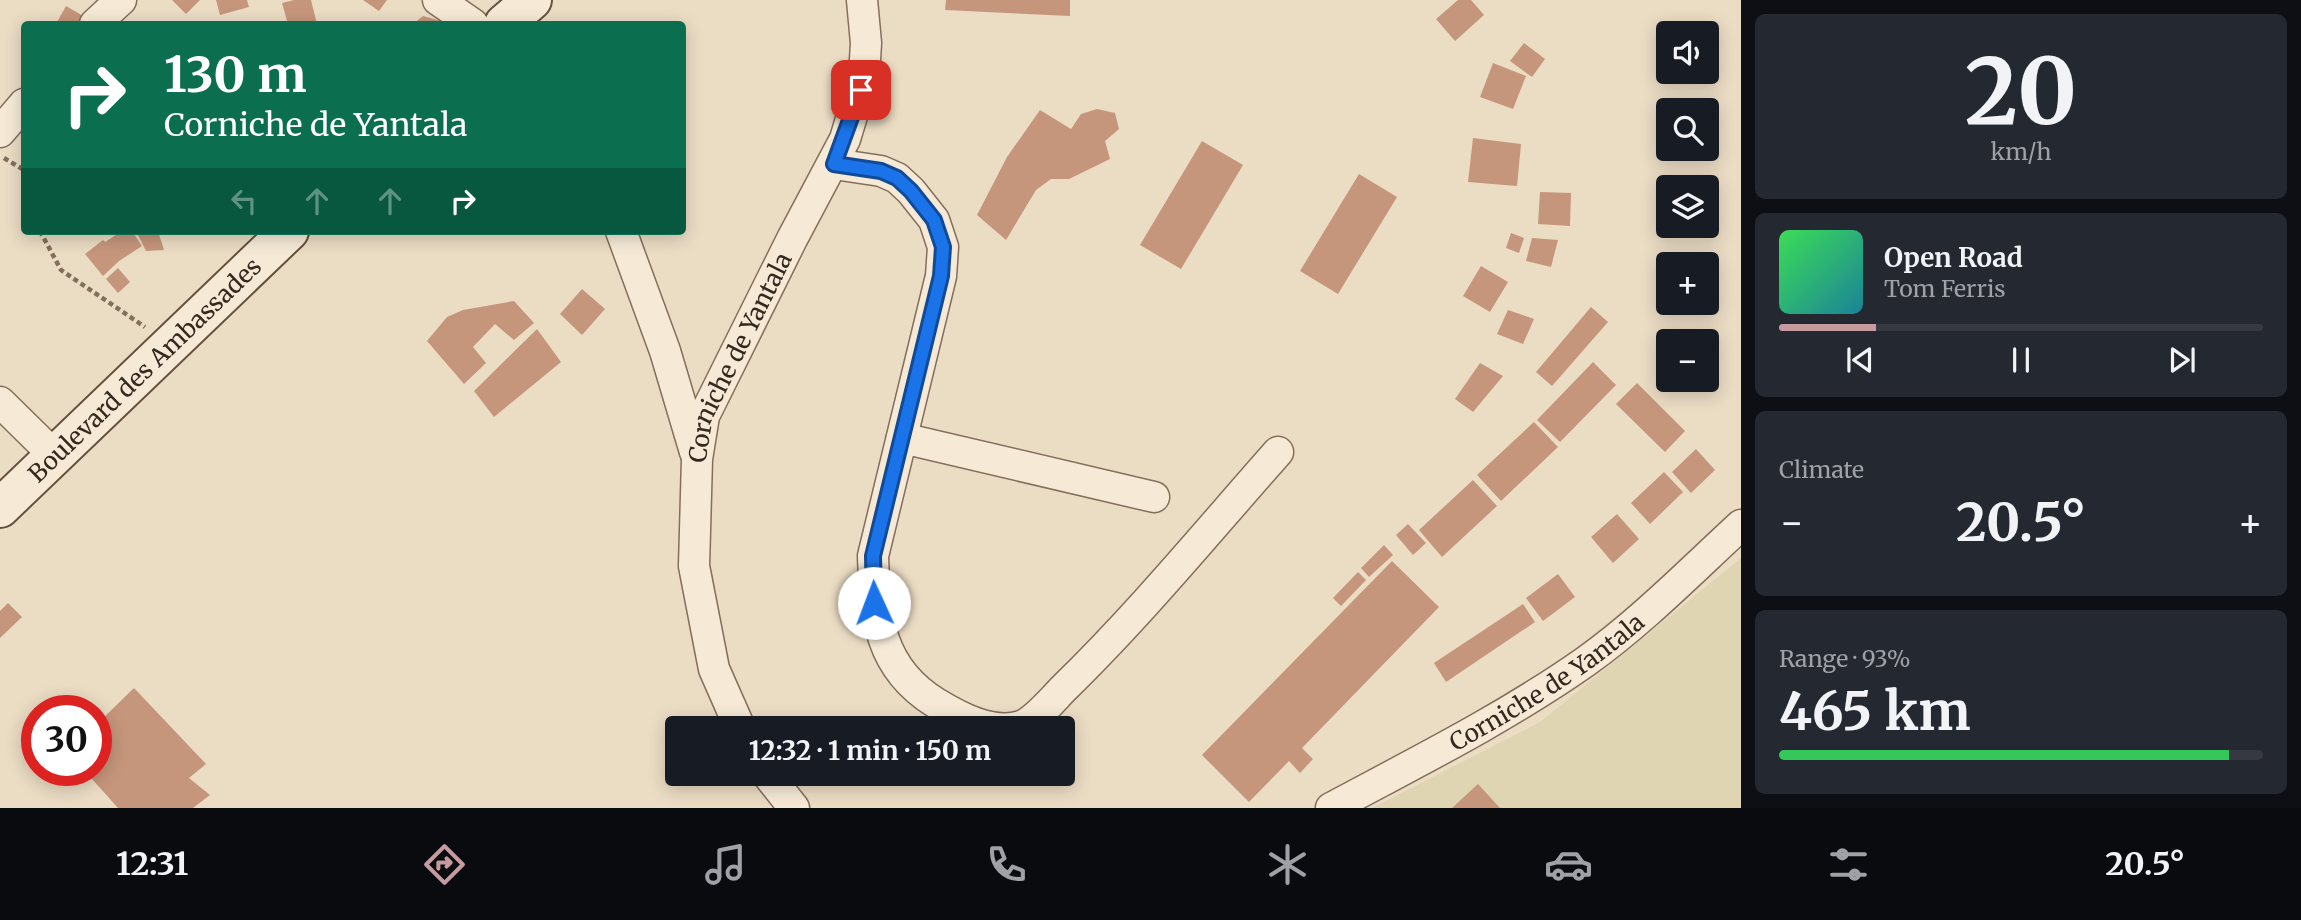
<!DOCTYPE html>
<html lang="en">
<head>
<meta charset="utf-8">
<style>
  :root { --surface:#171b24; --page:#242831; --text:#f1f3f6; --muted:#9ea1a6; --line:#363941; --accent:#c59ba0 }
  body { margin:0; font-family:Merriweather,serif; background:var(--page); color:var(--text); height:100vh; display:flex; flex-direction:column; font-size:26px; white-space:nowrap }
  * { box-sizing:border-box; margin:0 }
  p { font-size:23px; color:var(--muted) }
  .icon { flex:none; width:38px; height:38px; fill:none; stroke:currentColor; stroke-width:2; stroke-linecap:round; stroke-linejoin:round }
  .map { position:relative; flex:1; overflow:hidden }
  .details { display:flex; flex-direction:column; gap:14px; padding:14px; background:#0d0f14; width:560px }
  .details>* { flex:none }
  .guide { position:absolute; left:21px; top:21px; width:665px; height:214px; border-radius:7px; box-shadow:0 4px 18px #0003; background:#0b6e4f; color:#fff; overflow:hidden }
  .tools { position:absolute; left:1656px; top:21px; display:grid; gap:14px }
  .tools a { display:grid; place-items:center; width:63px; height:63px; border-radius:7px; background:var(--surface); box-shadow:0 4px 18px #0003; font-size:35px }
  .speed { position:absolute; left:21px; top:695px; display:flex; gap:14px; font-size:35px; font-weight:700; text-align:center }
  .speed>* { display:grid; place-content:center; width:91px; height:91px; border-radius:50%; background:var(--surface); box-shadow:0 4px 18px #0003; line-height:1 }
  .speed .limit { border:10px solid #d22; background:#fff; color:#111 }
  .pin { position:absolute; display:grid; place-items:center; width:60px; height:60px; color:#fff; margin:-30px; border-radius:14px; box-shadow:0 4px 10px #0006 }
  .me { position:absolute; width:77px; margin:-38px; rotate:358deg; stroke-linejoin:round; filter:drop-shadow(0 0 5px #0008) }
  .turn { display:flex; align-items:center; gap:24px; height:147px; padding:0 28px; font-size:32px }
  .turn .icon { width:91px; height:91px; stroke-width:2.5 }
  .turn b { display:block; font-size:49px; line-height:60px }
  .lanes { display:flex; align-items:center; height:66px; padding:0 28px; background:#0003; justify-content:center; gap:35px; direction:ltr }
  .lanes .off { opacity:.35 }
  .big { font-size:52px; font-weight:700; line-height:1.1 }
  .details .card { flex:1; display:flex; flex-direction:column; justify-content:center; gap:10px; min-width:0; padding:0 24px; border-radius:10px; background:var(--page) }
  .details .dial { align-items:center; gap:0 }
  .dial b { font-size:91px; line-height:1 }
  .song { display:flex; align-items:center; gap:21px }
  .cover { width:84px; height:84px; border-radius:10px; background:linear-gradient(135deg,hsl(130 70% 55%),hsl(190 70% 35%)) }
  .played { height:7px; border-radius:4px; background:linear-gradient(90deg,var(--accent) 20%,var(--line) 20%) }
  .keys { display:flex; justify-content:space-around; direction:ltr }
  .heat { display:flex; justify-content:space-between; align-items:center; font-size:38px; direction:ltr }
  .charge { height:10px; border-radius:5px; background:linear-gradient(90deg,#34c759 93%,var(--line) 0) }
  .trip { position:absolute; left:665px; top:716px; width:410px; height:70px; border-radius:7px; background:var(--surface); box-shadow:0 4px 18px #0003; font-weight:700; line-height:70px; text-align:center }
  .dock { display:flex; height:112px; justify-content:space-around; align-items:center; background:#090b0e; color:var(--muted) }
  .dock .icon { width:49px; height:49px }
  .dock .current { color:var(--accent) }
  .dock b { font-size:32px; color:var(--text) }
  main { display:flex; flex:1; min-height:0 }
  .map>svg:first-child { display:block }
</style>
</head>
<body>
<main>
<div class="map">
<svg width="1741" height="808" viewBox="0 0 1741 808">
  <rect width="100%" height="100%" fill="#ebdcc4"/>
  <path fill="#e0d5b2" d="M1741 558V808H1372L1540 722Z"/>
  <g fill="#c6967c">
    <path d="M172 0H200L186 14Z"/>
    <path d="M216 0H247L249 7 220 15Z"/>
    <path d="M294 0H311L317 24H288L282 3Z"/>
    <path d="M363 0H387L379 11Z"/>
    <path d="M946 0H1070V16L945 10Z"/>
    <path d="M1458 0H1471L1484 15 1455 41 1436 19Z"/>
    <path d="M66 6 85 17 81 24H56Z"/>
    <path d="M423 16 441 21 439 24H413Z"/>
    <path d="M1524 43 1545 59 1532 77 1510 61Z"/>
    <path d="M1493 63 1526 76 1513 109 1480 97Z"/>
    <path d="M1097 109 1115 113 1119 129 1105 141 1110 159 1069 179H1051L1036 190 1006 240 977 215 1007 157 1040 110 1071 129 1081 114Z"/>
    <path d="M1473 138 1521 144 1517 186 1468 182Z"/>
    <path d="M1202 141 1243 165 1181 269 1140 245Z"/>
    <path d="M1359 174 1397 197 1338 294 1300 271Z"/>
    <path d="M1540 192 1571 193 1570 226 1538 224Z"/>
    <path d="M122 231H132L142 246 119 261 103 276 85 254 103 240 105 242Z"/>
    <path d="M136 231H158L164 250 146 251Z"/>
    <path d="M1511 233 1524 238 1519 253 1506 248Z"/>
    <path d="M1532 238 1558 240 1551 267 1526 261Z"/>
    <path d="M1481 266 1508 282 1490 312 1463 296Z"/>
    <path d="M118 268 130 282 118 293 106 279Z"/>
    <path d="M582 289 605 309 582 335 560 314Z"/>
    <path d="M514 301 534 323 514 340 495 324 473 347 486 363 464 384 427 341 447 317 463 310Z"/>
    <path d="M1591 307 1608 322 1552 386 1536 372Z"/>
    <path d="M1508 310 1534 319 1523 344 1497 334Z"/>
    <path d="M537 329 561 362 494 417 474 391Z"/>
    <path d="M1593 362 1616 385 1560 442 1537 420Z"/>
    <path d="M1480 363 1503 376 1473 412 1455 399Z"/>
    <path d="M1637 383 1685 431 1665 452 1616 404Z"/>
    <path d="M1534 422 1558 447 1501 501 1477 475Z"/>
    <path d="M1696 449 1715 470 1691 493 1672 472Z"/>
    <path d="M1664 472 1683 492 1650 524 1631 503Z"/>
    <path d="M1473 480 1497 506 1442 557 1419 530Z"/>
    <path d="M1617 514 1639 539 1613 563 1591 537Z"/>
    <path d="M1408 524 1426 543 1413 555 1396 535Z"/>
    <path d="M1384 545 1393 555 1369 577 1361 568Z"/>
    <path d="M1392 561 1439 607 1302 748 1313 759 1300 773 1289 761 1249 802 1202 755Z"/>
    <path d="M1358 572 1366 580 1341 606 1333 598Z"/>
    <path d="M1558 574 1575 597 1543 621 1526 598Z"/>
    <path d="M8 603 22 617 0 638V611Z"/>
    <path d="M1523 604 1535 622 1446 682 1434 663Z"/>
    <path d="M134 688 206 764 189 778 210 795 193 808H118L84 770H96V725Z"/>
    <path d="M1478 784 1500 808H1452Z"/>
  </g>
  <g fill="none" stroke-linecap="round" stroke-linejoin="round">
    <g stroke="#846e5c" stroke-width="33">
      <g id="minor">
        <path d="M438 0 473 24"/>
        <path d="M95 24 121 0"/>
        <path d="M0 132 24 104"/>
        <path d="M834 164 881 171 897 178 911 191 934 220 943 247 941 276 873 556C875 617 879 668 936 703 959 717 992 735 1021 726 1035 721 1053 699 1064 688 1140 614 1208 531 1278 452"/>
        <path d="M621 231 665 351 695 452"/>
        <path d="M0 402 55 456"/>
        <path d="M902 438 1154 497"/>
        <path id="s1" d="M740 728 714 669 694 566 697 459 704 416 792 239 845 139 864 76 866 43 862 0"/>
        <path d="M767 774 794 808"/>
        <path id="s2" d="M1331 808C1417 762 1505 718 1585 662 1641 622 1690 572 1741 525"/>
      </g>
    </g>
    <g stroke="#66503f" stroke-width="42">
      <g id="secondary">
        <path d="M504 24 532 0"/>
        <path id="s3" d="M0 508 289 231"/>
      </g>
    </g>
    <g stroke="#846e5c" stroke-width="4.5" stroke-dasharray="5 3.5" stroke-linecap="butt">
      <path d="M4 158 24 170"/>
      <path d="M40 231 61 270 145 327"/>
    </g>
    <use href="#minor" stroke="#f6ead7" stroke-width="30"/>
    <use href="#secondary" stroke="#f6ead7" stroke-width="38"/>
  </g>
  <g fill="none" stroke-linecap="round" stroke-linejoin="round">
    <g stroke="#114b97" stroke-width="18">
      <path id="route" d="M861 90 834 164 881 171 897 178 911 191 934 220 943 247 941 276 873 556 874 603"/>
    </g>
    <use href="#route" stroke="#1a73e8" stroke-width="12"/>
  </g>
  <g text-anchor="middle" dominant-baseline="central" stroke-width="7" stroke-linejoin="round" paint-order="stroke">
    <g font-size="24" fill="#35281f" stroke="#f3e7d3">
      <text stroke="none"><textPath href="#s1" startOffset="387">Corniche de Yantala</textPath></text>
      <text stroke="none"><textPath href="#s3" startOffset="200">Boulevard des Ambassades</textPath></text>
      <text stroke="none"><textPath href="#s2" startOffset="250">Corniche de Yantala</textPath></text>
    </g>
  </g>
</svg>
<div class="tools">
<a><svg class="icon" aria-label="sound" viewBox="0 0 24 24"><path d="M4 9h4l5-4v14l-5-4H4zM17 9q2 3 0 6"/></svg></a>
<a><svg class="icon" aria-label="search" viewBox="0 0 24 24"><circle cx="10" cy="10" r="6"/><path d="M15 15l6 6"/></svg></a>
<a><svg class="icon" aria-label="layers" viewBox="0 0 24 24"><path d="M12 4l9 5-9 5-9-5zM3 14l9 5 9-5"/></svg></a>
<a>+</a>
<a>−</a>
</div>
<div class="speed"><div class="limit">30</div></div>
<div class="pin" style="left:861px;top:90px;background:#d93025"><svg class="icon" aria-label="arrive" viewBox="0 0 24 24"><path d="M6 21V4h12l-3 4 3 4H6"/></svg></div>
<svg class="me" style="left:874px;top:603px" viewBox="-20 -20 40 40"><circle r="19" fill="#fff"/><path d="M0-13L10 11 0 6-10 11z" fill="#1a73e8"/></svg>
<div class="trip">12:32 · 1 min · 150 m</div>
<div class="guide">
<div class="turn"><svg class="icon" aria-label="right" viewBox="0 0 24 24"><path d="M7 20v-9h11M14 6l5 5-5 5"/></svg><div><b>130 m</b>Corniche de Yantala</div></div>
<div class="lanes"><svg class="icon off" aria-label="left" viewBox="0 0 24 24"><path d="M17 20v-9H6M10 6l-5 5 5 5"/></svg><svg class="icon off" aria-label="ahead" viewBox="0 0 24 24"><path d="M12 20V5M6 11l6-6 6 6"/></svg><svg class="icon off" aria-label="ahead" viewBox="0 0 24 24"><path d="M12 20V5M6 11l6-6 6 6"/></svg><svg class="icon" aria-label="right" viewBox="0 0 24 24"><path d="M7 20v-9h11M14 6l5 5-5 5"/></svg></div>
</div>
</div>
<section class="details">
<div class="card dial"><b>20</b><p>km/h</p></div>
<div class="card">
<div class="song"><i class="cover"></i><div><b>Open Road</b><p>Tom Ferris</p></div></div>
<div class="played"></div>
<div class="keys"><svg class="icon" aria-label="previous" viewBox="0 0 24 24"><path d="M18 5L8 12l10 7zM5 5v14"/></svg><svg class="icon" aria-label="pause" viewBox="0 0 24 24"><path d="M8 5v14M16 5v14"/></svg><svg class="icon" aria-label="next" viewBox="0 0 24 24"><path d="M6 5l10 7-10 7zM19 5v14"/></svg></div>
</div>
<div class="card"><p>Climate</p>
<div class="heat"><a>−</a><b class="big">20.5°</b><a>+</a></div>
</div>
<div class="card"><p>Range · 93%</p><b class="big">465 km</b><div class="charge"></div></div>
</section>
</main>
<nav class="dock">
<b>12:31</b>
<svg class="icon current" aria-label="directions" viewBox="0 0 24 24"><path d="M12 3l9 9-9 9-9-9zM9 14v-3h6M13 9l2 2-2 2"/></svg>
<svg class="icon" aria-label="music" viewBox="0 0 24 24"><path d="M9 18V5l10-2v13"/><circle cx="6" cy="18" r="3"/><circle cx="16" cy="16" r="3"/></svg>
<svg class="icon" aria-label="phone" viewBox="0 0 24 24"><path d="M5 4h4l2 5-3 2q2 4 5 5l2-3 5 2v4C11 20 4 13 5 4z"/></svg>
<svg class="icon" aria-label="climate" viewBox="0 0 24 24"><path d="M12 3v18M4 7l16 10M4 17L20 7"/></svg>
<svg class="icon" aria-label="car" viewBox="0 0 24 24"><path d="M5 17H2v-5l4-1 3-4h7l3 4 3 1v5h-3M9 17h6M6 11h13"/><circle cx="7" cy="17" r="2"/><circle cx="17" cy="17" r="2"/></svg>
<svg class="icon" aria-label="filters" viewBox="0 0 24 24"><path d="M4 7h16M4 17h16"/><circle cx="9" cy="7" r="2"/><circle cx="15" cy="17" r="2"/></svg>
<b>20.5°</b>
</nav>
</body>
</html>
